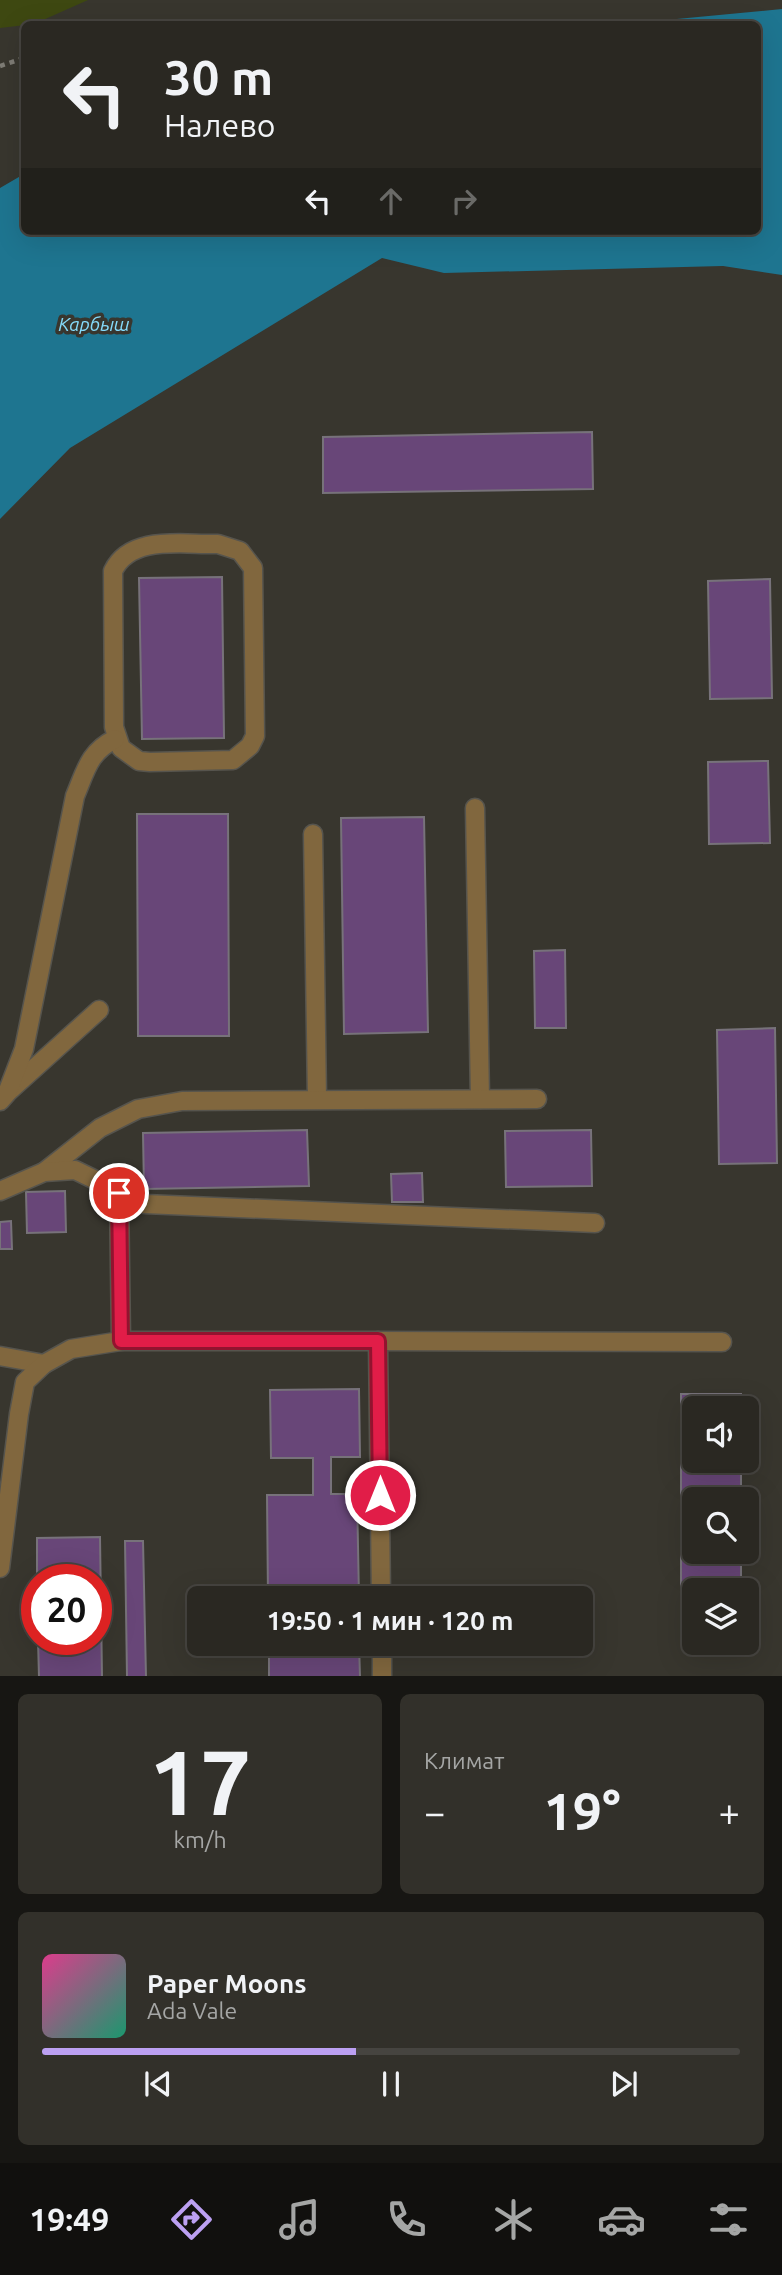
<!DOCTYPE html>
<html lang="ru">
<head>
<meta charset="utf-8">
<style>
  :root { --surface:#2a2822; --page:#32302a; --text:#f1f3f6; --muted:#a5a6a5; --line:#464440; --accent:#bca0f2 }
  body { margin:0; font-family:Ubuntu,sans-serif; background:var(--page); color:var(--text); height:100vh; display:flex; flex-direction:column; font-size:26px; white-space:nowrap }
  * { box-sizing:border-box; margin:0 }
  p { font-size:23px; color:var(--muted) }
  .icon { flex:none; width:38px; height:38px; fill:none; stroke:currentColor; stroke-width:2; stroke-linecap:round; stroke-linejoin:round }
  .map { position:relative; height:1676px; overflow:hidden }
  .sheet { display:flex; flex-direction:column; gap:18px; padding:18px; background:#171613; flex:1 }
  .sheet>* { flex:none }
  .top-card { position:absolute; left:21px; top:21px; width:740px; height:214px; border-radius:10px; box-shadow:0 7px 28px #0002,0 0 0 2px var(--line); background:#2a2822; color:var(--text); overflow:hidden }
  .fabs { position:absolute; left:682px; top:1396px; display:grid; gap:14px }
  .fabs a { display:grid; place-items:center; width:77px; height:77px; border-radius:10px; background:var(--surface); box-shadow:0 7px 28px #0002,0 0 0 2px var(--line); font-size:35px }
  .speed { position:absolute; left:21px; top:1564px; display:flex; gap:14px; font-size:35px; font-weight:700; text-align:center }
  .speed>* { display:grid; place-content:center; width:91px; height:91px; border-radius:50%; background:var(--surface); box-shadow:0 7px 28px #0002,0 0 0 2px var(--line); line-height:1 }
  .speed .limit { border:10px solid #d22; background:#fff; color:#111 }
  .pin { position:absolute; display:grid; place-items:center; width:60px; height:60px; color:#fff; margin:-30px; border:4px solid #fff; border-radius:50%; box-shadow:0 2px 7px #0007 }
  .me { position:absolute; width:77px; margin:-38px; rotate:0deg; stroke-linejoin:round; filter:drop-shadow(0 0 5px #0008) }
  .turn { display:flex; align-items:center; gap:24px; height:147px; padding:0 28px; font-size:32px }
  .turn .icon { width:91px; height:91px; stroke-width:2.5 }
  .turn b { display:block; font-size:49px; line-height:60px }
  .lanes { display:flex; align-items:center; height:66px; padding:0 28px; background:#0003; justify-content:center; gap:35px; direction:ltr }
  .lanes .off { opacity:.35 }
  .big { font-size:52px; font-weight:700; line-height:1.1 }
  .sheet .widget { flex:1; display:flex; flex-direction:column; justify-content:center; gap:10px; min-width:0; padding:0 24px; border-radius:10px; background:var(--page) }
  .sheet .dial { align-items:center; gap:0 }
  .dial b { font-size:91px; line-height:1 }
  .song { display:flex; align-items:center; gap:21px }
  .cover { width:84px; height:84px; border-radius:10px; background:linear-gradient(135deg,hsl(330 70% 55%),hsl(160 70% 35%)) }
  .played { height:7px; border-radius:4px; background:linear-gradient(90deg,var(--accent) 45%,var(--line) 45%) }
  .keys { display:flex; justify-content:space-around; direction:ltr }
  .heat { display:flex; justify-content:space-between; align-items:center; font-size:38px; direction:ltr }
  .sheet .tiles { flex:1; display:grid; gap:18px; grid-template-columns:1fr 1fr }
  .widget:last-child { grid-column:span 2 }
  .trip { position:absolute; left:187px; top:1586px; width:406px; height:70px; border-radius:10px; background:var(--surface); box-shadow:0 7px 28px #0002,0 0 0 2px var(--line); font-weight:700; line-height:70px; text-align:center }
  .tabs { display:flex; height:112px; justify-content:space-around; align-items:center; background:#11100e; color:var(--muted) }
  .tabs .icon { width:49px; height:49px }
  .tabs .selected { color:var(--accent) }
  .tabs b { font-size:32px; color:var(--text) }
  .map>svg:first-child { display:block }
</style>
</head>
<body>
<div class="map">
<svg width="782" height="1677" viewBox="0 0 782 1677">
  <rect width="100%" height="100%" fill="#38362e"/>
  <path fill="#3e4811" d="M0 0H88L34 24 0 28Z"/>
  <path fill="#1e7590" d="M782 9V275L723 266 444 273 382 258 70 448 0 519V188L24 174V231H758V24H624Z"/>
  <g fill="#684678" stroke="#77727a" stroke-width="2">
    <path d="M592 432 593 489 323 493V437Z"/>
    <path d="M222 577 224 738 142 739 139 578Z"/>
    <path d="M770 579 772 698 710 699 708 581Z"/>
    <path d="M768 761 770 843 709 844 708 762Z"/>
    <path d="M137 814H228L229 1036H138Z"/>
    <path d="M424 817 428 1032 344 1034 341 818Z"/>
    <path d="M565 950 566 1028H535L534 951Z"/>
    <path d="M775 1028 777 1163 719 1164 717 1030Z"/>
    <path d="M307 1130 309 1186 144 1189 143 1133Z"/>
    <path d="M591 1130 592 1186 506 1187 505 1131Z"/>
    <path d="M422 1173 423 1202H392L391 1174Z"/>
    <path d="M65 1191 66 1232 27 1233 26 1192Z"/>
    <path d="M11 1221 12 1249H0V1222Z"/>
    <path d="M359 1389 360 1457H331V1494H357L359 1598H268L267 1495H313V1458H271L270 1390Z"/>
    <path d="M681 1394H741V1409H695V1461H741V1500H695V1552H741V1591H695V1635H681Z"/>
    <path d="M100 1537 102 1677H39L38 1640H96V1580H37V1538Z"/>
    <path d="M125 1541H143L146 1677H127Z"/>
    <path d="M269 1643H359L360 1677H269Z"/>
  </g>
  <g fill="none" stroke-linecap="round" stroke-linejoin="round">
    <g stroke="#56544d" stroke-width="21">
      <g id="minor">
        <path d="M218 544 240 551 253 568 255 736 250 746 233 760 150 762 139 761 121 748 114 727 113 571C131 534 183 545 218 544Z"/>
        <path d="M475 808 480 1099"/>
        <path d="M313 834 317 1099"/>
        <path d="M9 1091 99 1010"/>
        <path d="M0 1101 7 1093 24 1049 75 796C86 770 89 752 115 739"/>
        <path d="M44 1172 100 1128 138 1109 182 1101 537 1099"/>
        <path d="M0 1191 44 1172 75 1170 145 1204 595 1223"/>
        <path d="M119 1193 121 1341"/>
        <path d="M378 1341 722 1342"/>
        <path d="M0 1356 44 1364"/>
        <path d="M0 1568 19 1414 25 1382 44 1364 71 1349 121 1341H378L381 1598"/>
        <path d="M382 1643V1677"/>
      </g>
    </g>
    <path stroke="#7e7c75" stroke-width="4.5" stroke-dasharray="5 5" stroke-linecap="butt" d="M0 66 24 58"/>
    <use href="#minor" stroke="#81673e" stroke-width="18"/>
  </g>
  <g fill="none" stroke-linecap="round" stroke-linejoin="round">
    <g stroke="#92132f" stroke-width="18">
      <path id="route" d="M119 1193 121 1341H378L380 1495"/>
    </g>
    <use href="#route" stroke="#e11d48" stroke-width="12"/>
  </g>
  <g text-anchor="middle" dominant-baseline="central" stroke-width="7" stroke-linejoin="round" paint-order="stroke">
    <g font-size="19" font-style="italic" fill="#85dbfb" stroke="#38362e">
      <text x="94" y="324">Карбыш</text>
    </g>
  </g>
</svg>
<div class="fabs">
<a><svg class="icon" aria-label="sound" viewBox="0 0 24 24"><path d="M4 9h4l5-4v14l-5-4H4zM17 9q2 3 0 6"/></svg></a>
<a><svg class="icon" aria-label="search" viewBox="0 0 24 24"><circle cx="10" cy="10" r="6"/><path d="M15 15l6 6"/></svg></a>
<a><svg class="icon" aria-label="layers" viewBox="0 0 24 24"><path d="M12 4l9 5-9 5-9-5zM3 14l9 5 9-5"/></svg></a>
</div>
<div class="speed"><div class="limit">20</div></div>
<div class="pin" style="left:119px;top:1193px;background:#d93025"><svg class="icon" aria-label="arrive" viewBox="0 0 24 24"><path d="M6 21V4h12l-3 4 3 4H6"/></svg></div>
<svg class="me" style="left:380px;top:1495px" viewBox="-20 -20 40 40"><circle r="17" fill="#e11d48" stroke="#fff" stroke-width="3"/><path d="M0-11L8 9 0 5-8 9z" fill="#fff"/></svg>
<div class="trip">19:50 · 1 мин · 120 m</div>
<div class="top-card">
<div class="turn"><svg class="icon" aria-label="left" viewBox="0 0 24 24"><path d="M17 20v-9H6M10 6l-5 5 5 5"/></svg><div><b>30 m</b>Налево</div></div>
<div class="lanes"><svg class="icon" aria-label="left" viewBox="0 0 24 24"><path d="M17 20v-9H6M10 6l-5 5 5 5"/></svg><svg class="icon off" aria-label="ahead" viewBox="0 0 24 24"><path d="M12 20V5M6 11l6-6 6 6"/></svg><svg class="icon off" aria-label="right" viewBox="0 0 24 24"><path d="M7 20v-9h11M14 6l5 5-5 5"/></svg></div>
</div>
</div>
<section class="sheet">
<div class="tiles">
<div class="widget dial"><b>17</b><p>km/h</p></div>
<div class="widget"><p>Климат</p>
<div class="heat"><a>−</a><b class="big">19°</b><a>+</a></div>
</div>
<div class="widget">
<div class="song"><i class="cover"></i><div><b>Paper Moons</b><p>Ada Vale</p></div></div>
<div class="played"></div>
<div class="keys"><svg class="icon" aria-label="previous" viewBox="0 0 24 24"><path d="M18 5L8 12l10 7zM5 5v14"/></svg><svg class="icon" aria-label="pause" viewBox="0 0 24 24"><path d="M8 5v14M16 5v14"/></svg><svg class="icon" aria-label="next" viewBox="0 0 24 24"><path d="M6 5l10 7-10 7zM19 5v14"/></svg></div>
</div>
</div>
</section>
<nav class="tabs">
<b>19:49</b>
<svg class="icon selected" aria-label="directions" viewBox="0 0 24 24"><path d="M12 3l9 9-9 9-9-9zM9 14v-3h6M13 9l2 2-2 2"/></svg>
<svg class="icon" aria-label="music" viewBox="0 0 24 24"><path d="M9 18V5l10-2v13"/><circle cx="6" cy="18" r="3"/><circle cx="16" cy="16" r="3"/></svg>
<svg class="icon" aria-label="phone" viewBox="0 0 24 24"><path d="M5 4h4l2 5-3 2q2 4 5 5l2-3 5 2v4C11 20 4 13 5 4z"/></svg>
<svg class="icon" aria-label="climate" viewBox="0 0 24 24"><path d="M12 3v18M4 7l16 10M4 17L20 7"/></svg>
<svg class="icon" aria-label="car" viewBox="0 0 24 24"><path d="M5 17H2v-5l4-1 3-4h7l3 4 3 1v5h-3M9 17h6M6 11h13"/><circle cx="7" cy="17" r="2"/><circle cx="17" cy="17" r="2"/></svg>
<svg class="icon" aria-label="filters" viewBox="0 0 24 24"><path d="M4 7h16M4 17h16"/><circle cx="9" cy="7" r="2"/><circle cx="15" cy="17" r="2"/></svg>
</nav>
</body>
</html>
